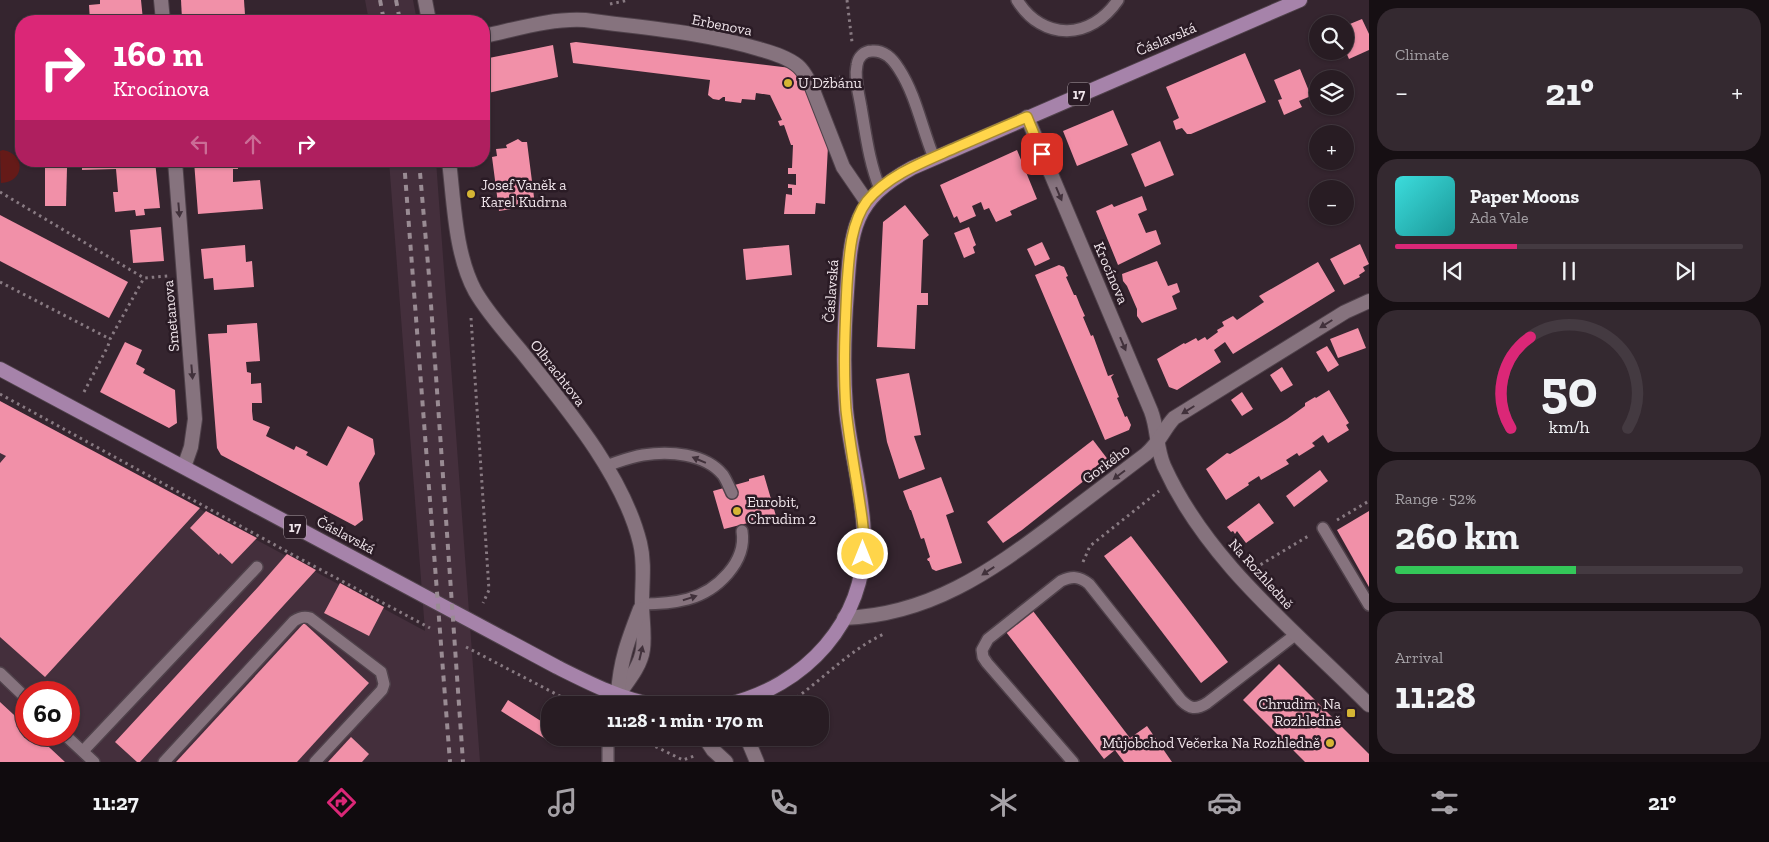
<!DOCTYPE html>
<html lang="en">
<head>
<meta charset="utf-8">
<style>
  :root { --surface:#281c23; --page:#342930; --text:#f1f3f6; --muted:#a5a1a6; --line:#443a41; --accent:#db2777 }
  body { margin:0; font-family:"Zilla Slab",serif; background:var(--page); color:var(--text); height:100vh; display:flex; flex-direction:column; font-size:19px; white-space:nowrap }
  * { box-sizing:border-box; margin:0 }
  p { font-size:16px; color:var(--muted) }
  .icon { flex:none; width:28px; height:28px; fill:none; stroke:currentColor; stroke-width:2; stroke-linecap:round; stroke-linejoin:round }
  .map { position:relative; flex:1; overflow:hidden }
  .sheet { display:flex; flex-direction:column; gap:8px; padding:8px; background:#160f13; width:400px }
  .sheet>* { flex:none }
  .hud { position:absolute; left:15px; top:15px; width:475px; height:152px; border-radius:20px; box-shadow:0 1px 4px #0004,0 0 0 1px var(--line); background:#db2777; color:#fff; overflow:hidden }
  .fabs { position:absolute; left:1309px; top:15px; display:grid; gap:10px }
  .fabs a { display:grid; place-items:center; width:45px; height:45px; border-radius:50%; background:var(--surface); box-shadow:0 1px 4px #0004,0 0 0 1px var(--line); font-size:25px }
  .speed { position:absolute; left:15px; top:681px; display:flex; gap:10px; font-size:25px; font-weight:700; text-align:center }
  .speed>* { display:grid; place-content:center; width:65px; height:65px; border-radius:50%; background:var(--surface); box-shadow:0 1px 4px #0004,0 0 0 1px var(--line); line-height:1 }
  .speed .limit { border:8px solid #d22; background:#fff; color:#111 }
  .pin { position:absolute; display:grid; place-items:center; width:42px; height:42px; color:#fff; margin:-21px; border-radius:10px; box-shadow:0 2px 8px #0006 }
  .me { position:absolute; width:55px; margin:-28px; rotate:0deg; stroke-linejoin:round; filter:drop-shadow(0 0 4px #0008) }
  .turn { display:flex; align-items:center; gap:18px; height:105px; padding:0 15px; font-size:22px }
  .turn .icon { width:65px; height:65px; stroke-width:2.5 }
  .turn b { display:block; font-size:35px; line-height:42px }
  .lanes { display:flex; align-items:center; height:48px; padding:0 15px; background:#0003; justify-content:center; gap:25px; direction:ltr }
  .lanes .off { opacity:.35 }
  .big { font-size:38px; font-weight:700; line-height:1.1 }
  .sheet .widget { flex:1; display:flex; flex-direction:column; justify-content:center; gap:8px; min-width:0; padding:0 18px; border-radius:20px; background:var(--page) }
  .sheet .dial { align-items:center; gap:0 }
  .dial svg { height:130px; overflow:visible; fill:none; stroke:var(--line); stroke-width:7; stroke-linecap:round; text-anchor:middle }
  .dial text { fill:var(--text); stroke:none }
  .song { display:flex; align-items:center; gap:15px }
  .cover { width:60px; height:60px; border-radius:8px; background:linear-gradient(135deg,hsl(180 70% 55%),hsl(180 70% 35%)) }
  .played { height:5px; border-radius:2px; background:linear-gradient(90deg,var(--accent) 35%,var(--line) 35%) }
  .keys { display:flex; justify-content:space-around; direction:ltr }
  .heat { display:flex; justify-content:space-between; align-items:center; font-size:28px; direction:ltr }
  .charge { height:8px; border-radius:4px; background:linear-gradient(90deg,#34c759 52%,var(--line) 0) }
  .trip { position:absolute; left:541px; top:696px; width:288px; height:50px; border-radius:20px; background:var(--surface); box-shadow:0 1px 4px #0004,0 0 0 1px var(--line); font-weight:700; line-height:50px; text-align:center }
  .dock { display:flex; height:80px; justify-content:space-around; align-items:center; background:#100b0e; color:var(--muted) }
  .dock .icon { width:35px; height:35px }
  .dock .active { color:var(--accent) }
  .dock b { font-size:22px; color:var(--text) }
  main { display:flex; flex:1; min-height:0 }
  .map>svg:first-child { display:block }
</style>
</head>
<body>
<main>
<div class="map">
<svg width="1369" height="762" viewBox="0 0 1369 762">
  <rect width="100%" height="100%" fill="#35252f"/>
  <g fill="#442f3c" fill-rule="evenodd">
    <path d="M365 0H413L417 21H369Z"/>
    <path d="M389 161H436L480 762H0V401L425 631ZM26 692H69V735H26Z"/>
  </g>
  <path fill="#651a18" d="M3 150C26 154 25 182 1 183L0 151Z"/>
  <g fill="#f190a8">
    <path d="M100 0H141L143 20 90 21 89 5 100 4Z"/>
    <path d="M181 0H244L245 15 182 19Z"/>
    <path d="M1362 19 1369 34V50L1349 59 1345 50V26Z"/>
    <path d="M576 42 791 68 800 75 828 146 825 204 816 203 815 214H784L786 194 792 195V188H788V184L796 185V174H788V168H792L793 145H791L784 125 780 126 778 121 782 120 770 95 756 93 755 100 742 99 741 103 725 101V97H723L719 100 713 99 708 95 710 80 573 63 570 43Z"/>
    <path d="M553 45 558 77 484 94V59Z"/>
    <path d="M1245 53 1266 102 1191 134H1187L1182 128 1176 130 1173 121 1179 118 1166 87Z"/>
    <path d="M1300 69 1311 96 1299 101 1302 107 1284 115 1278 100 1282 99 1274 80Z"/>
    <path d="M1113 110 1128 145 1077 166 1063 131Z"/>
    <path d="M518 139 522 142H527L535 205 499 211 492 157 497 156 496 149 507 148 506 145Z"/>
    <path d="M1160 141 1174 175 1145 187 1131 154Z"/>
    <path d="M1017 150 1037 199 1010 211 1012 215 996 222 989 208 984 210 981 202 972 206 976 216 960 223 957 216 954 218 940 185Z"/>
    <path d="M82 161H155L160 208 144 209 145 215 136 216 135 210 115 212 113 192H118L116 169 82 170Z"/>
    <path d="M194 161H237L238 169H233V182L260 180 263 209 198 214Z"/>
    <path d="M45 167 67 168 66 206H45Z"/>
    <path d="M1142 196 1147 210 1138 214 1146 233 1156 230 1161 244 1118 265 1096 211 1112 204 1114 207Z"/>
    <path d="M905 205 929 235 923 240 921 293H928V305H917L915 349 877 347 883 222Z"/>
    <path d="M0 215 128 282 109 318 0 261Z"/>
    <path d="M161 227 164 261 133 263 130 230Z"/>
    <path d="M969 227 976 245 973 247 975 253 964 258 954 233Z"/>
    <path d="M1042 242 1050 259 1035 266 1027 249Z"/>
    <path d="M1360 244 1369 264 1363 267 1365 271 1359 275 1360 277 1344 285 1330 259Z"/>
    <path d="M245 245 246 262 252 261 254 287 214 290 213 278 204 279 201 249Z"/>
    <path d="M789 245 792 275 746 280 743 249Z"/>
    <path d="M1157 261 1168 286 1177 283 1180 292 1172 296 1177 309 1142 323 1137 316V309L1127 286 1123 281 1122 274Z"/>
    <path d="M1318 262 1335 291 1233 354 1225 342 1214 350 1221 362 1177 390 1169 387 1157 359 1184 343 1185 344 1196 338 1198 341 1205 337 1207 340 1218 332 1217 330 1224 326 1222 322 1233 316 1237 320 1264 302 1259 296Z"/>
    <path d="M1059 265 1064 267 1068 276 1066 277 1074 295H1076L1080 305 1085 316 1083 317 1091 336 1093 335 1108 376 1114 374 1111 377 1119 397 1117 398 1125 417 1127 416 1131 425 1129 430 1105 440 1035 275Z"/>
    <path d="M257 323 260 361 246 362 247 372 251 373V384L261 383 262 403H252V411L253 420 270 427 266 436 294 450 296 446 308 452 306 455 327 466 348 426 373 439 375 454 359 483 363 520 355 526 221 455 217 448 208 334 227 333V325Z"/>
    <path d="M1358 328 1366 348 1338 358 1330 339Z"/>
    <path d="M125 342 142 350 136 364 145 369 143 373 175 390 177 423 169 428 100 392Z"/>
    <path d="M1327 346 1339 365 1328 372 1316 352Z"/>
    <path d="M1282 367 1293 385 1281 392 1270 375Z"/>
    <path d="M909 373 921 435 914 436 925 469 899 479 887 442 876 379Z"/>
    <path d="M1329 390 1349 423 1346 425 1349 430 1328 443 1323 435 1312 443 1315 446 1299 456 1297 453 1286 460 1289 464 1261 480 1259 476 1248 483 1249 485 1226 500 1206 469 1227 453 1230 454 1287 419 1305 406V403L1315 397 1316 398Z"/>
    <path d="M1242 392 1253 409 1242 416 1231 400Z"/>
    <path d="M0 401 200 508 45 677 0 637V463L6 456 0 453Z"/>
    <path d="M1093 440 1109 461 1022 530 1003 543 987 522Z"/>
    <path d="M1320 470 1328 481 1294 507 1286 496Z"/>
    <path d="M764 475 776 516 724 529 713 491 749 481V479Z"/>
    <path d="M941 477 954 512 946 515 962 563 936 571 932 569 929 561H928L927 559 930 557 924 538 921 539 911 510H910L903 491Z"/>
    <path d="M1259 503 1274 523 1246 543 1237 531 1235 534 1233 531 1231 532 1227 527Z"/>
    <path d="M206 511 257 538 232 564 220 553 219 555 190 528Z"/>
    <path d="M1369 511V587L1337 530Z"/>
    <path d="M1131 536 1228 662 1201 683 1104 556Z"/>
    <path d="M287 554 316 570 140 762H137L115 742 259 586Z"/>
    <path d="M340 583 384 607 369 636 324 613Z"/>
    <path d="M1033 611 1130 738 1147 726 1172 762H1124L1115 750 1104 759 1006 632Z"/>
    <path d="M304 623 369 683 297 762H176Z"/>
    <path d="M1279 664 1369 754V762H1305L1243 700Z"/>
    <path d="M508 700 544 723 550 714V735L547 740 501 711Z"/>
    <path d="M0 702 26 726V735H36L65 762H0Z"/>
    <path d="M351 737 369 754 362 762H328Z"/>
  </g>
  <g fill="none" stroke-linecap="round" stroke-linejoin="round">
    <g stroke="#4f414a" stroke-width="14">
      <g id="service">
        <path d="M1017 0C1043 42 1091 40 1118 0"/>
        <path d="M880 189C869 162 866 135 861 107 859 94 854 79 857 65 858 57 864 51 872 51 884 50 893 59 899 69 916 95 922 129 934 158"/>
        <path d="M605 466C618 462 630 457 643 455 669 451 705 453 723 475 727 481 729 487 732 493"/>
        <path d="M1323 528 1369 605"/>
        <path d="M642 604C658 604 673 603 688 599 717 591 747 562 742 531"/>
        <path d="M0 673 26 698"/>
        <path d="M65 735 94 762"/>
        <path d="M83 751 257 567"/>
        <path d="M164 762 294 621C300 617 304 616 310 618L381 672 384 684 382 690 315 762"/>
        <path d="M608 762V738"/>
        <path d="M1073 762 987 663 983 657 982 650 988 639 1061 581C1072 576 1079 576 1089 584L1181 700C1190 709 1196 710 1207 703L1295 635"/>
      </g>
    </g>
    <g stroke="#4f414a" stroke-width="16">
      <g id="minor">
        <path d="M161 0 163 21"/>
        <path d="M425 0 429 21"/>
        <path d="M484 36C517 29 551 18 585 20 643 28 703 32 759 49 772 53 787 57 798 66 804 71 807 78 811 85L843 167 867 202"/>
        <path d="M1027 117 1151 411C1158 429 1156 448 1164 466 1208 563 1296 631 1369 705"/>
        <path d="M175 161 195 419 191 447 184 467"/>
        <path d="M449 161C454 202 455 254 475 291 487 312 505 332 521 351 565 406 623 474 640 543 645 563 642 583 642 603 642 618 645 634 643 649 641 666 628 681 618 695"/>
        <path d="M844 618C929 615 990 572 1055 523 1085 500 1116 477 1146 454 1160 442 1163 430 1174 418L1345 312 1369 301"/>
        <path d="M618 694C620 661 628 640 640 609"/>
        <path d="M705 738 713 750 726 762"/>
        <path d="M747 738 757 762"/>
      </g>
    </g>
    <g stroke="#4f414a" stroke-width="16">
      <g id="primary">
        <path d="M0 369 557 667C589 683 620 699 655 705"/>
        <path d="M725 705C805 687 867 621 864 536 863 493 850 452 846 409 843 370 844 331 847 292 851 229 853 200 912 168L1300 0"/>
      </g>
    </g>
    <g stroke="#887a82" stroke-width="3" stroke-dasharray="2.5 4" stroke-linecap="butt">
      <path d="M847 0 852 42"/>
      <path d="M610 4 629 0"/>
      <path d="M827 81 840 77"/>
      <path d="M0 192 144 278 168 276"/>
      <path d="M0 282 110 339"/>
      <path d="M471 318 489 590 483 603"/>
      <path d="M84 392 108 346 110 339 144 278"/>
      <path d="M0 394 295 556 430 628"/>
      <path d="M1337 520 1369 501"/>
      <path d="M1083 562 1090 546 1159 491"/>
      <path d="M1255 568 1310 535"/>
      <path d="M466 647 577 705"/>
      <path d="M786 705C821 682 848 650 886 633"/>
      <path d="M638 738 683 760 697 755"/>
    </g>
    <use href="#service" stroke="#86737e" stroke-width="11"/>
    <use href="#minor" stroke="#86737e" stroke-width="14"/>
    <use href="#primary" stroke="#a683aa" stroke-width="14"/>
    <g stroke="#998b93" stroke-width="4" stroke-dasharray="6 6" stroke-linecap="butt">
      <path d="M380 0 384 21"/>
      <path d="M396 0 400 21"/>
      <path d="M404 161 450 762"/>
      <path d="M419 161 429 276 463 762"/>
    </g>
  </g>
  <defs><path id="oneway-solid" d="M-6-.8H1V-3.2L6.5 0L1 3.2V.8H-6Z" transform="scale(1.25)"/></defs>
  <g fill="#41313b">
    <use href="#oneway-solid" transform="translate(1059 194) rotate(67)"/>
    <use href="#oneway-solid" transform="translate(179 210) rotate(85)"/>
    <use href="#oneway-solid" transform="translate(1326 324) rotate(148)"/>
    <use href="#oneway-solid" transform="translate(1123 344) rotate(67)"/>
    <use href="#oneway-solid" transform="translate(192 372) rotate(85)"/>
    <use href="#oneway-solid" transform="translate(1188 410) rotate(148)"/>
    <use href="#oneway-solid" transform="translate(699 460) rotate(-157)"/>
    <use href="#oneway-solid" transform="translate(1119 475) rotate(143)"/>
    <use href="#oneway-solid" transform="translate(988 571) rotate(147)"/>
    <use href="#oneway-solid" transform="translate(690 598) rotate(-18)"/>
    <use href="#oneway-solid" transform="translate(641 653) rotate(-77)"/>
  </g>
  <g fill="none" stroke-linecap="round" stroke-linejoin="round">
    <g stroke="#a68a30" stroke-width="12">
      <path id="route" d="M863 554 864 536 862 518C857 482 850 446 846 410 843 368 845 326 847 285 849 258 850 224 867 201 889 174 926 161 957 147 980 137 1003 127 1027 117L1042 154"/>
    </g>
    <use href="#route" stroke="#ffd54a" stroke-width="9"/>
  </g>
  <g fill="#d5b534" stroke="#2a1b25" stroke-width="2">
    <circle cx="788" cy="83" r="5"/>
    <circle cx="471" cy="194" r="5"/>
    <circle cx="737" cy="511" r="5"/>
    <rect x="1346" y="708" width="10" height="10" rx="2.5"/>
    <circle cx="1330" cy="743" r="5"/>
  </g>
  <g text-anchor="middle" dominant-baseline="central" stroke-width="5" stroke-linejoin="round" paint-order="stroke">
    <g fill="#2a1b25" stroke="#b4a8af" stroke-width="1">
      <rect x="1068" y="82.5" width="22" height="23" rx="4"/>
      <rect x="284" y="515.5" width="22" height="23" rx="4"/>
    </g>
    <g font-size="14" font-weight="bold" fill="#efe4ea">
      <text x="1079" y="94">17</text>
      <text x="295" y="527">17</text>
    </g>
    <g font-size="15" fill="#efe4ea" stroke="#2a1b25">
      <text transform="translate(722 25) rotate(11)">Erbenova</text>
      <text transform="translate(1166 39) rotate(-23)">Čáslavská</text>
      <text transform="translate(1111 273) rotate(67)">Krocínova</text>
      <text transform="translate(831 291) rotate(-86)">Čáslavská</text>
      <text transform="translate(171 316) rotate(-95)">Smetanova</text>
      <text transform="translate(558 373) rotate(52)">Olbrachtova</text>
      <text transform="translate(1106 464) rotate(-37)">Gorkého</text>
      <text transform="translate(346 535) rotate(28)">Čáslavská</text>
      <text transform="translate(1261 574) rotate(48)">Na Rozhledně</text>
    </g>
    <g font-size="15" fill="#efe4ea" stroke="#2a1b25" text-anchor="start">
      <text x="798" y="83">U Džbánu</text>
      <text x="481" y="185">Josef Vaněk a<tspan x="481" dy="17">Karel Kudrna</tspan></text>
      <text x="747" y="502">Eurobit,<tspan x="747" dy="17">Chrudim 2</tspan></text>
      <text x="1341" y="704" text-anchor="end">Chrudim, Na<tspan x="1341" dy="17">Rozhledně</tspan></text>
      <text x="1320" y="743" text-anchor="end">Můjobchod Večerka Na Rozhledně</text>
    </g>
  </g>
</svg>
<div class="fabs">
<a><svg class="icon" aria-label="search" viewBox="0 0 24 24"><circle cx="10" cy="10" r="6"/><path d="M15 15l6 6"/></svg></a>
<a><svg class="icon" aria-label="layers" viewBox="0 0 24 24"><path d="M12 4l9 5-9 5-9-5zM3 14l9 5 9-5"/></svg></a>
<a>+</a>
<a>−</a>
</div>
<div class="speed"><div class="limit">60</div></div>
<div class="pin" style="left:1042px;top:154px;background:#d93025"><svg class="icon" aria-label="arrive" viewBox="0 0 24 24"><path d="M6 21V4h12l-3 4 3 4H6"/></svg></div>
<svg class="me" style="left:863px;top:554px" viewBox="-20 -20 40 40"><circle r="17" fill="#ffd54a" stroke="#fff" stroke-width="3"/><path d="M0-11L8 9 0 5-8 9z" fill="#fff"/></svg>
<div class="trip">11:28 · 1 min · 170 m</div>
<div class="hud">
<div class="turn"><svg class="icon" aria-label="right" viewBox="0 0 24 24"><path d="M7 20v-9h11M14 6l5 5-5 5"/></svg><div><b>160 m</b>Krocínova</div></div>
<div class="lanes"><svg class="icon off" aria-label="left" viewBox="0 0 24 24"><path d="M17 20v-9H6M10 6l-5 5 5 5"/></svg><svg class="icon off" aria-label="ahead" viewBox="0 0 24 24"><path d="M12 20V5M6 11l6-6 6 6"/></svg><svg class="icon" aria-label="right" viewBox="0 0 24 24"><path d="M7 20v-9h11M14 6l5 5-5 5"/></svg></div>
</div>
</div>
<section class="sheet">
<div class="widget"><p>Climate</p>
<div class="heat"><a>−</a><b class="big">21°</b><a>+</a></div>
</div>
<div class="widget">
<div class="song"><i class="cover"></i><div><b>Paper Moons</b><p>Ada Vale</p></div></div>
<div class="played"></div>
<div class="keys"><svg class="icon" aria-label="previous" viewBox="0 0 24 24"><path d="M18 5L8 12l10 7zM5 5v14"/></svg><svg class="icon" aria-label="pause" viewBox="0 0 24 24"><path d="M8 5v14M16 5v14"/></svg><svg class="icon" aria-label="next" viewBox="0 0 24 24"><path d="M6 5l10 7-10 7zM19 5v14"/></svg></div>
</div>
<div class="widget dial"><svg viewBox="0 0 100 80">
<path d="M14 69A42 42 0 1 1 86 69"/>
<path d="M14 69A42 42 0 0 1 26 13" stroke="#db2777"/>
<text x="50" y="56" font-size="32" font-weight="700">50</text>
<text x="50" y="72" font-size="11">km/h</text>
</svg></div>
<div class="widget"><p>Range · 52%</p><b class="big">260 km</b><div class="charge"></div></div>
<div class="widget"><p>Arrival</p><b class="big">11:28</b></div>
</section>
</main>
<nav class="dock">
<b>11:27</b>
<svg class="icon active" aria-label="directions" viewBox="0 0 24 24"><path d="M12 3l9 9-9 9-9-9zM9 14v-3h6M13 9l2 2-2 2"/></svg>
<svg class="icon" aria-label="music" viewBox="0 0 24 24"><path d="M9 18V5l10-2v13"/><circle cx="6" cy="18" r="3"/><circle cx="16" cy="16" r="3"/></svg>
<svg class="icon" aria-label="phone" viewBox="0 0 24 24"><path d="M5 4h4l2 5-3 2q2 4 5 5l2-3 5 2v4C11 20 4 13 5 4z"/></svg>
<svg class="icon" aria-label="climate" viewBox="0 0 24 24"><path d="M12 3v18M4 7l16 10M4 17L20 7"/></svg>
<svg class="icon" aria-label="car" viewBox="0 0 24 24"><path d="M5 17H2v-5l4-1 3-4h7l3 4 3 1v5h-3M9 17h6M6 11h13"/><circle cx="7" cy="17" r="2"/><circle cx="17" cy="17" r="2"/></svg>
<svg class="icon" aria-label="filters" viewBox="0 0 24 24"><path d="M4 7h16M4 17h16"/><circle cx="9" cy="7" r="2"/><circle cx="15" cy="17" r="2"/></svg>
<b>21°</b>
</nav>
</body>
</html>
